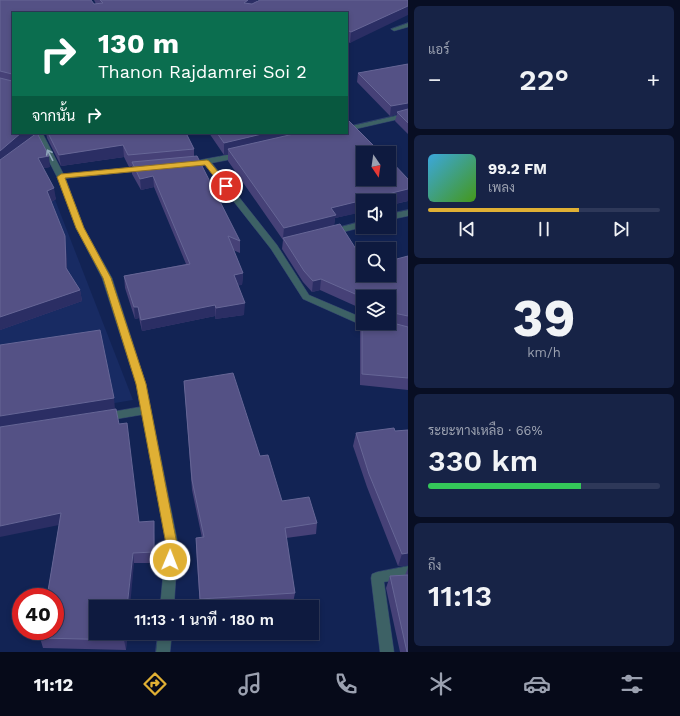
<!DOCTYPE html>
<html lang="th">
<head>
<meta charset="utf-8">
<style>
  :root { --surface:#0e1a3f; --page:#172346; --text:#f1f3f6; --muted:#9ba1b0; --line:#2e3859; --accent:#e0b034 }
  body { margin:0; font-family:"Work Sans",Sarabun,sans-serif; background:var(--page); color:var(--text); height:100vh; display:flex; flex-direction:column; font-size:15px; white-space:nowrap }
  * { box-sizing:border-box; margin:0 }
  p { font-size:13px; color:var(--muted) }
  .icon { flex:none; width:22px; height:22px; fill:none; stroke:currentColor; stroke-width:2; stroke-linecap:round; stroke-linejoin:round }
  .map { position:relative; flex:1; overflow:hidden }
  .side { display:flex; flex-direction:column; gap:6px; padding:6px; background:#080e23; width:272px }
  .side>* { flex:none }
  .top-card { position:absolute; left:12px; top:12px; width:336px; height:122px; border-radius:0px; box-shadow:0 2px 6px #0003,0 0 0 1px var(--line); background:#0b6e4f; color:#fff; overflow:hidden }
  .needle { width:26px; rotate:167deg }
  .fabs { position:absolute; left:356px; top:146px; display:grid; gap:8px }
  .fabs a { display:grid; place-items:center; width:40px; height:40px; border-radius:0px; background:var(--surface); box-shadow:0 2px 6px #0003,0 0 0 1px var(--line); font-size:20px }
  .speed { position:absolute; left:12px; top:588px; display:flex; gap:8px; font-size:20px; font-weight:700; text-align:center }
  .speed>* { display:grid; place-content:center; width:52px; height:52px; border-radius:50%; background:var(--surface); box-shadow:0 2px 6px #0003,0 0 0 1px var(--line); line-height:1 }
  .speed .limit { border:6px solid #d22; background:#fff; color:#111 }
  .pin { position:absolute; display:grid; place-items:center; width:34px; height:34px; color:#fff; margin:-17px; border:2px solid #fff; border-radius:50%; box-shadow:0 1px 4px #0007 }
  .me { position:absolute; width:44px; margin:-22px; rotate:1deg; stroke-linejoin:round; filter:drop-shadow(0 0 3px #0008) }
  .turn { display:flex; align-items:center; gap:14px; height:84px; padding:0 20px; font-size:18px }
  .turn .icon { width:52px; height:52px; stroke-width:2.5 }
  .turn b { display:block; font-size:28px; line-height:34px }
  .then { display:flex; align-items:center; height:38px; padding:0 20px; background:#0003; gap:8px; font-size:15px }
  .big { font-size:30px; font-weight:600; line-height:1.1 }
  .side .tile { flex:1; display:flex; flex-direction:column; justify-content:center; gap:6px; min-width:0; padding:0 14px; border-radius:6px; background:var(--page) }
  .side .dial { align-items:center; gap:0 }
  .dial b { font-size:52px; line-height:1 }
  .song { display:flex; align-items:center; gap:12px }
  .cover { width:48px; height:48px; border-radius:6px; background:linear-gradient(135deg,hsl(200 70% 55%),hsl(100 70% 35%)) }
  .played { height:4px; border-radius:2px; background:linear-gradient(90deg,var(--accent) 65%,var(--line) 65%) }
  .keys { display:flex; justify-content:space-around; direction:ltr }
  .heat { display:flex; justify-content:space-between; align-items:center; font-size:22px; direction:ltr }
  .charge { height:6px; border-radius:3px; background:linear-gradient(90deg,#34c759 66%,var(--line) 0) }
  .trip { position:absolute; left:89px; top:600px; width:230px; height:40px; border-radius:0px; background:var(--surface); box-shadow:0 2px 6px #0003,0 0 0 1px var(--line); font-weight:600; line-height:40px; text-align:center }
  .tab-bar { display:flex; height:64px; justify-content:space-around; align-items:center; background:#060a19; color:var(--muted) }
  .tab-bar .icon { width:28px; height:28px }
  .tab-bar .selected { color:var(--accent) }
  .tab-bar b { font-size:18px; color:var(--text) }
  main { display:flex; flex:1; min-height:0 }
  .map>svg:first-child { display:block }
</style>
</head>
<body>
<main>
<div class="map">
<svg width="408" height="652" viewBox="0 0 408 652">
  <rect width="100%" height="100%" fill="#122354"/>
  <path fill="#182b63" d="M38 156 133 400 0 422V180Z"/>
  <g fill="none" stroke-linecap="round" stroke-linejoin="round">
    <g stroke="#2f3f6e" stroke-width="1">
      <g id="minor">
        <path d="M408 23V27L394 31 391 29Z"/>
        <path d="M408 113V117L347 131V127Z"/>
        <path d="M240 153H243V157L212 163 277 245 309 295 363 318V323H367V324H359L303 299 271 249 205 165 187 166 183 164C186 162 232 154 240 153Z"/>
        <path d="M145 166H148V170L61 179 57 177 61 175Z"/>
        <path d="M408 210V216L389 220V214Z"/>
        <path d="M363 221V227L332 235 328 232 329 230Z"/>
        <path d="M146 406 150 407 151 410 150 413 146 414 105 421 101 420 99 417 101 414 105 413Z"/>
        <path d="M408 566V578L384 582 394 652H380L371 578 372 574 377 572Z"/>
      </g>
    </g>
    <g stroke="#2f3f6e" stroke-width="1">
      <g id="tertiary">
        <path d="M37 134H43L44 136 65 177 84 228 112 278 146 384 178 544 174 607H160L166 544 136 384 102 278 76 228 57 177 36 136Z"/>
        <path d="M158 633H172L170 652H156Z"/>
      </g>
    </g>
    <use href="#minor" fill="#3d6165" fill-rule="evenodd"/>
    <use href="#tertiary" fill="#3d6165" fill-rule="evenodd"/>
  </g>
  <g fill="#464177" fill-rule="evenodd">
    <path d="M0 0 94 4H96L94 0H257V2L408 0 350 43 347 41V13H13V133H36L32 137 50 167 43 168 56 199 51 202 66 248 67 270 80 290 82 301 0 330Z"/>
    <path d="M408 64V134L395 121 397 114 390 116 357 82 358 73Z"/>
    <path d="M46 133H186L194 149V156L240 241V253L233 250 243 273 242 285H238L244 315 215 319V316L142 331 139 318 135 319 125 288 124 276 186 264 154 187 141 190 132 174V166L129 167 124 157 61 166 47 138Z"/>
    <path d="M209 133H347L381 153 408 179V201L335 218 334 225 363 275 408 256V390L360 385V326L362 316 360 315V308L320 290 312 292 303 282 282 249 283 240 228 161V154L224 155ZM363 297H389V323H363Z"/>
    <path d="M184 381 260 456 282 501 317 523 316 534 286 538 295 593 293 603 233 607H200L196 549V538H202L192 490Z"/>
    <path d="M115 409 139 522 154 532 155 563H134L96 633H127L126 650 43 648 40 638 59 525Z"/>
    <path d="M408 430V565L398 566 367 487 353 446 356 433 395 431Z"/>
    <path d="M408 568V652H400L386 588 390 576 405 575Z"/>
  </g>
  <g fill="#2b2e64">
    <path d="M248 0H257V3L244 13V3Z"/>
    <path d="M408 6V15L350 43 351 32Z"/>
    <path d="M408 103V112H397V114L390 116 391 106Z"/>
    <path d="M21 133H36L0 164V151Z"/>
    <path d="M266 133H315L228 149V154L224 155V143Z"/>
    <path d="M123 145 124 157 61 166 59 155Z"/>
    <path d="M49 156 50 167 39 169 38 158Z"/>
    <path d="M153 176 154 187 141 190 140 179Z"/>
    <path d="M54 188 56 199 49 203 47 191Z"/>
    <path d="M408 189V201L389 205V201H363V212L335 218 334 227 283 238 284 228 331 208Z"/>
    <path d="M65 236 66 248 68 280 66 268Z"/>
    <path d="M243 273 242 285 234 286V275Z"/>
    <path d="M321 279 320 290 312 292 313 281Z"/>
    <path d="M80 290 82 301 0 330V317Z"/>
    <path d="M245 303 244 315 215 319 216 308Z"/>
    <path d="M215 305V316L142 331 141 320Z"/>
    <path d="M134 307H138L139 318 135 319Z"/>
    <path d="M114 398 115 409 0 427V416Z"/>
    <path d="M61 513 64 524 0 537V526Z"/>
    <path d="M154 521V532L155 563 154 552Z"/>
    <path d="M133 553 134 563 130 607H127Z"/>
    <path d="M408 553V565L398 566 402 554Z"/>
    <path d="M125 633H127L126 650 124 640Z"/>
  </g>
  <g fill="#545185" stroke="#666696">
    <path d="M0 0H91L94 4 103 3 100 0H248L244 3 252 4 260 0H408V6L351 32 347 30V13H13V133H21L0 151V78L12 81V74L0 71Z"/>
    <path d="M408 64V103L391 106 358 73Z"/>
    <path d="M408 109V123L397 112Z"/>
    <path d="M347 119 381 153H363V179H389V159L408 179V189L331 208 336 215 284 228 228 149 298 133H347Z"/>
    <path d="M37 133 49 156 38 158 54 188 47 191 65 236 66 268 80 290 0 317V160Z"/>
    <path d="M48 133H186L194 149 128 155 123 145 59 155Z"/>
    <path d="M217 133H266L224 143Z"/>
    <path d="M197 156 240 241 228 236 243 273 234 275 245 303 216 308 215 305 141 320 138 307H134L124 276 190 264 153 176 140 179 132 162Z"/>
    <path d="M340 224 363 260V275H389V261L408 256V316L389 312V297H363V304H362V297L321 279 313 281 304 271 283 238Z"/>
    <path d="M362 315H363V323H389V322L408 327V378L362 374Z"/>
    <path d="M100 330 114 398 0 416V345Z"/>
    <path d="M233 373 260 456 268 455 282 501 309 497 317 523 285 528 295 593 200 599 196 538 204 537 192 480 184 381Z"/>
    <path d="M116 409 119 424 127 423 139 522 154 521V552L133 553 127 607H96V633H125L124 640 40 638 41 631H55V597H47L61 513 0 526V427Z"/>
    <path d="M394 428 395 431 408 430V553L402 554 369 474 356 433Z"/>
    <path d="M408 575V652H407L390 576Z"/>
  </g>
  <defs><path id="oneway-shaft" d="M-6 0H5M1.5-3L5.5 0L1.5 3" fill="none" stroke-width="1.6" stroke-linecap="round" stroke-linejoin="round"/></defs>
  <use stroke="#90a7bb" href="#oneway-shaft" transform="translate(50 155) rotate(-117)"/>
  <path fill="#e0b034" stroke="#927222" d="M207 160 209 161 229 185V188H223L205 165 65 178 84 228 111 278 146 384 177 544 175 563 170 565 166 563 165 560 166 544 136 384 103 278 76 228 57 177 61 174Z"/>
</svg>
<div class="fabs">
<a><svg class="needle" viewBox="-14 -14 28 28"><path d="M0-13l5 13h-10z" fill="#e53935"/><path d="M0 13l5-13h-10z" fill="#9ba1b0"/></svg></a>
<a><svg class="icon" aria-label="sound" viewBox="0 0 24 24"><path d="M4 9h4l5-4v14l-5-4H4zM17 9q2 3 0 6"/></svg></a>
<a><svg class="icon" aria-label="search" viewBox="0 0 24 24"><circle cx="10" cy="10" r="6"/><path d="M15 15l6 6"/></svg></a>
<a><svg class="icon" aria-label="layers" viewBox="0 0 24 24"><path d="M12 4l9 5-9 5-9-5zM3 14l9 5 9-5"/></svg></a>
</div>
<div class="speed"><div class="limit">40</div></div>
<div class="pin" style="left:226px;top:186px;background:#d93025"><svg class="icon" aria-label="arrive" viewBox="0 0 24 24"><path d="M6 21V4h12l-3 4 3 4H6"/></svg></div>
<svg class="me" style="left:170px;top:560px" viewBox="-20 -20 40 40"><circle r="17" fill="#e0b034" stroke="#fff" stroke-width="3"/><path d="M0-11L8 9 0 5-8 9z" fill="#fff"/></svg>
<div class="trip">11:13 · 1 นาที · 180 m</div>
<div class="top-card">
<div class="turn"><svg class="icon" aria-label="right" viewBox="0 0 24 24"><path d="M7 20v-9h11M14 6l5 5-5 5"/></svg><div><b>130 m</b>Thanon Rajdamrei Soi 2</div></div>
<div class="then">จากนั้น<svg class="icon" aria-label="right" viewBox="0 0 24 24"><path d="M7 20v-9h11M14 6l5 5-5 5"/></svg></div>
</div>
</div>
<section class="side">
<div class="tile"><p>แอร์</p>
<div class="heat"><a>−</a><b class="big">22°</b><a>+</a></div>
</div>
<div class="tile">
<div class="song"><i class="cover"></i><div><b>99.2 FM</b><p>เพลง</p></div></div>
<div class="played"></div>
<div class="keys"><svg class="icon" aria-label="previous" viewBox="0 0 24 24"><path d="M18 5L8 12l10 7zM5 5v14"/></svg><svg class="icon" aria-label="pause" viewBox="0 0 24 24"><path d="M8 5v14M16 5v14"/></svg><svg class="icon" aria-label="next" viewBox="0 0 24 24"><path d="M6 5l10 7-10 7zM19 5v14"/></svg></div>
</div>
<div class="tile dial"><b>39</b><p>km/h</p></div>
<div class="tile"><p>ระยะทางเหลือ · 66%</p><b class="big">330 km</b><div class="charge"></div></div>
<div class="tile"><p>ถึง</p><b class="big">11:13</b></div>
</section>
</main>
<nav class="tab-bar">
<b>11:12</b>
<svg class="icon selected" aria-label="directions" viewBox="0 0 24 24"><path d="M12 3l9 9-9 9-9-9zM9 14v-3h6M13 9l2 2-2 2"/></svg>
<svg class="icon" aria-label="music" viewBox="0 0 24 24"><path d="M9 18V5l10-2v13"/><circle cx="6" cy="18" r="3"/><circle cx="16" cy="16" r="3"/></svg>
<svg class="icon" aria-label="phone" viewBox="0 0 24 24"><path d="M5 4h4l2 5-3 2q2 4 5 5l2-3 5 2v4C11 20 4 13 5 4z"/></svg>
<svg class="icon" aria-label="climate" viewBox="0 0 24 24"><path d="M12 3v18M4 7l16 10M4 17L20 7"/></svg>
<svg class="icon" aria-label="car" viewBox="0 0 24 24"><path d="M5 17H2v-5l4-1 3-4h7l3 4 3 1v5h-3M9 17h6M6 11h13"/><circle cx="7" cy="17" r="2"/><circle cx="17" cy="17" r="2"/></svg>
<svg class="icon" aria-label="filters" viewBox="0 0 24 24"><path d="M4 7h16M4 17h16"/><circle cx="9" cy="7" r="2"/><circle cx="15" cy="17" r="2"/></svg>
</nav>
</body>
</html>
